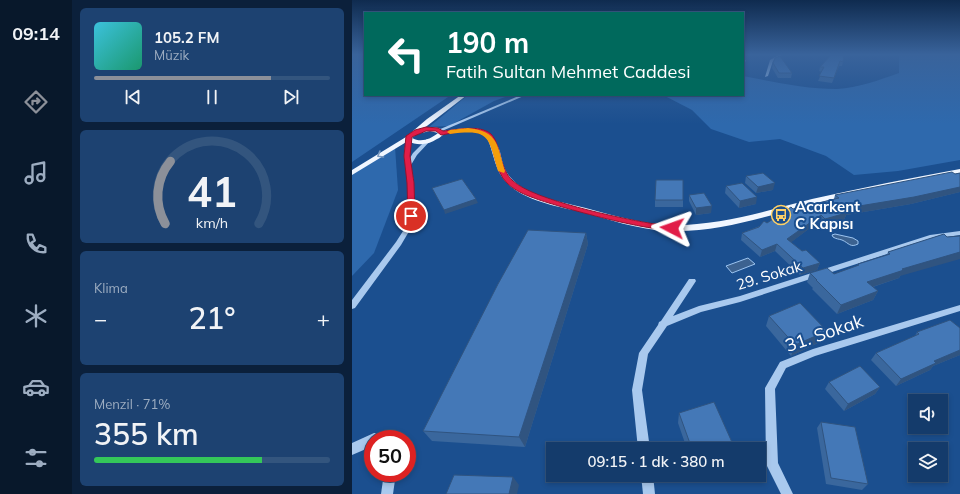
<!DOCTYPE html>
<html lang="tr">
<head>
<meta charset="utf-8">
<style>
  :root { --surface:#143b6b; --page:#1d4271; --text:#f1f3f6; --muted:#9dadc1; --line:#33557e; --accent:#8c9099 }
  body { margin:0; font-family:Mulish,sans-serif; background:var(--page); color:var(--text); height:100vh; display:flex; flex-direction:column; font-size:15px; white-space:nowrap }
  * { box-sizing:border-box; margin:0 }
  p { font-size:13px; color:var(--muted) }
  .icon { flex:none; width:22px; height:22px; fill:none; stroke:currentColor; stroke-width:2; stroke-linecap:round; stroke-linejoin:round }
  .map { position:relative; flex:1; overflow:hidden }
  .sheet { display:flex; flex-direction:column; gap:8px; padding:8px; background:#0b203b; width:280px }
  .sheet>* { flex:none }
  .guide { position:absolute; left:12px; top:12px; width:380px; height:84px; border-radius:0px; box-shadow:0 2px 6px #0003,0 0 0 1px var(--line); background:#00695c; color:#fff; overflow:hidden }
  .fabs { position:absolute; left:556px; top:394px; display:grid; gap:8px }
  .fabs a { display:grid; place-items:center; width:40px; height:40px; border-radius:0px; background:var(--surface); box-shadow:0 2px 6px #0003,0 0 0 1px var(--line); font-size:20px }
  .speed { position:absolute; left:12px; top:430px; display:flex; gap:8px; font-size:20px; font-weight:700; text-align:center }
  .speed>* { display:grid; place-content:center; width:52px; height:52px; border-radius:50%; background:var(--surface); box-shadow:0 2px 6px #0003,0 0 0 1px var(--line); line-height:1 }
  .speed .limit { border:6px solid #d22; background:#fff; color:#111 }
  .pin { position:absolute; display:grid; place-items:center; width:34px; height:34px; color:#fff; margin:-17px; border:2px solid #fff; border-radius:50%; box-shadow:0 1px 4px #0007 }
  .me { position:absolute; width:44px; margin:-22px; rotate:274deg; stroke-linejoin:round; filter:drop-shadow(0 0 3px #0008) }
  .turn { display:flex; align-items:center; gap:14px; height:84px; padding:0 16px; font-size:18px }
  .turn .icon { width:52px; height:52px; stroke-width:2.5 }
  .turn b { display:block; font-size:28px; line-height:34px }
  .big { font-size:30px; font-weight:600; line-height:1.1 }
  .sheet .widget { flex:1; display:flex; flex-direction:column; justify-content:center; gap:6px; min-width:0; padding:0 14px; border-radius:6px; background:var(--page) }
  .sheet .dial { align-items:center; gap:0 }
  .dial svg { height:104px; overflow:visible; fill:none; stroke:var(--line); stroke-width:7; stroke-linecap:round; text-anchor:middle }
  .dial text { fill:var(--text); stroke:none }
  .song { display:flex; align-items:center; gap:12px }
  .cover { width:48px; height:48px; border-radius:6px; background:linear-gradient(135deg,hsl(190 70% 55%),hsl(160 70% 35%)) }
  .played { height:4px; border-radius:2px; background:linear-gradient(90deg,var(--accent) 75%,var(--line) 75%) }
  .keys { display:flex; justify-content:space-around; direction:ltr }
  .heat { display:flex; justify-content:space-between; align-items:center; font-size:22px; direction:ltr }
  .charge { height:6px; border-radius:3px; background:linear-gradient(90deg,#34c759 71%,var(--line) 0) }
  .trip { position:absolute; left:194px; top:442px; width:220px; height:40px; border-radius:0px; background:var(--surface); box-shadow:0 2px 6px #0003,0 0 0 1px var(--line); font-weight:600; line-height:40px; text-align:center }
  main { display:flex; flex:1; min-height:0 }
  .tab-bar { display:flex; flex-direction:column; width:72px; justify-content:space-around; align-items:center; background:#08182b; color:var(--muted) }
  .tab-bar .icon { width:28px; height:28px }
  .tab-bar .selected { color:var(--accent) }
  .tab-bar b { font-size:18px; color:var(--text) }
  .map>svg:first-child { display:block }
</style>
</head>
<body>
<main>
<nav class="tab-bar">
<b>09:14</b>
<svg class="icon selected" aria-label="directions" viewBox="0 0 24 24"><path d="M12 3l9 9-9 9-9-9zM9 14v-3h6M13 9l2 2-2 2"/></svg>
<svg class="icon" aria-label="music" viewBox="0 0 24 24"><path d="M9 18V5l10-2v13"/><circle cx="6" cy="18" r="3"/><circle cx="16" cy="16" r="3"/></svg>
<svg class="icon" aria-label="phone" viewBox="0 0 24 24"><path d="M5 4h4l2 5-3 2q2 4 5 5l2-3 5 2v4C11 20 4 13 5 4z"/></svg>
<svg class="icon" aria-label="climate" viewBox="0 0 24 24"><path d="M12 3v18M4 7l16 10M4 17L20 7"/></svg>
<svg class="icon" aria-label="car" viewBox="0 0 24 24"><path d="M5 17H2v-5l4-1 3-4h7l3 4 3 1v5h-3M9 17h6M6 11h13"/><circle cx="7" cy="17" r="2"/><circle cx="17" cy="17" r="2"/></svg>
<svg class="icon" aria-label="filters" viewBox="0 0 24 24"><path d="M4 7h16M4 17h16"/><circle cx="9" cy="7" r="2"/><circle cx="15" cy="17" r="2"/></svg>
</nav>
<section class="sheet">
<div class="widget">
<div class="song"><i class="cover"></i><div><b>105.2 FM</b><p>Müzik</p></div></div>
<div class="played"></div>
<div class="keys"><svg class="icon" aria-label="previous" viewBox="0 0 24 24"><path d="M18 5L8 12l10 7zM5 5v14"/></svg><svg class="icon" aria-label="pause" viewBox="0 0 24 24"><path d="M8 5v14M16 5v14"/></svg><svg class="icon" aria-label="next" viewBox="0 0 24 24"><path d="M6 5l10 7-10 7zM19 5v14"/></svg></div>
</div>
<div class="widget dial"><svg viewBox="0 0 100 80">
<path d="M14 69A42 42 0 1 1 86 69"/>
<path d="M14 69A42 42 0 0 1 18 21" stroke="#8c9099"/>
<text x="50" y="56" font-size="32" font-weight="700">41</text>
<text x="50" y="72" font-size="11">km/h</text>
</svg></div>
<div class="widget"><p>Klima</p>
<div class="heat"><a>−</a><b class="big">21°</b><a>+</a></div>
</div>
<div class="widget"><p>Menzil · 71%</p><b class="big">355 km</b><div class="charge"></div></div>
</section>
<div class="map">
<svg width="608" height="494" viewBox="0 0 608 494">
  <rect width="100%" height="100%" fill="#1b4f8f"/>
  <g fill="#2e69ad">
    <path d="M0 55H13V95H99L0 162Z"/>
    <path d="M547 55H608V160L546 171 502 175 474 156 428 139 397 142 359 129 340 110 311 95H391V76C422 82 454 89 485 89 506 88 527 80 547 73Z"/>
    <path d="M116 95H159L142 101 97 126 77 127Z"/>
    <path d="M43 147 46 190 22 253 0 276V173Z"/>
  </g>
  <g fill="#3c6290" stroke="#9cc4f0">
    <path d="M483 234 501 238 506 241V244C498 248 497 243 490 240 487 239 484 239 481 237L480 235Z"/>
    <path d="M396 258 403 264 380 273 374 266Z"/>
  </g>
  <g fill="none" stroke-linecap="round" stroke-linejoin="round">
    <g fill="#a9c9ee" fill-rule="evenodd">
      <path d="M427 55H430L421 61 416 76 413 77 418 60Z"/>
      <path d="M391 57 394 61 391 63Z"/>
      <path d="M169 95H174L90 131 86 130Z"/>
      <path d="M54 137 58 138V158L61 153 75 139 79 140 65 155 59 165 62 183V216L59 228 49 245 3 308 0 309V300L44 242 53 228 56 216V183L52 156Z"/>
      <path d="M608 231V235L581 239 388 302 349 312 315 326 296 354 290 390 298 449H286L280 390 287 353 306 325 307 322 309 321 337 279H343L344 281 321 316 347 306 388 296 578 235Z"/>
      <path d="M608 305V311L463 356 434 368 423 389 426 463 441 494H429L414 464 413 388 428 362 461 349Z"/>
      <path d="M22 433H29L33 435 35 439H21V446L0 455V443Z"/>
      <path d="M32 473H44L41 494H29Z"/>
      <path d="M289 475H301L303 494H291Z"/>
    </g>
    <path fill="#f0f6ff" fill-rule="evenodd" d="M109 95H115L71 129C77 127 87 126 91 131 117 127 139 122 148 152 150 161 152 170 158 177 172 194 200 200 221 205 252 212 285 224 318 225 366 226 414 211 460 199 509 188 558 178 608 169V173C558 183 509 193 460 205 413 216 366 233 317 231 286 230 256 219 226 211 202 206 171 200 154 182 143 171 142 154 136 140 128 127 106 131 93 134 90 135 88 138 85 139 76 145 65 146 56 141L0 175V170L54 137 75 119ZM78 131 86 133C79 139 69 143 60 138L65 134Z"/>
  </g>
  <g fill="#3a679d">
    <path d="M479 55 491 62 490 66H487L480 83 466 81 470 72 467 71 468 67Z"/>
    <path d="M421 63 440 73 439 78H426L420 68Z"/>
    <path d="M608 173V192L559 204 494 215 492 220 471 226 466 222 439 242 450 251 468 263 465 270 448 275 423 251 408 257 389 240 390 233 415 223 441 209 482 199 483 195Z"/>
    <path d="M394 176 421 190 404 193 393 183Z"/>
    <path d="M374 186 404 204 387 208 373 193Z"/>
    <path d="M337 195 359 213 344 215 337 201Z"/>
    <rect x="303" y="200" width="28" height="7"/>
    <path d="M234 233 236 244 173 447 80 441 71 431Z"/>
    <path d="M592 234 548 276 547 278 521 287 526 291 521 300 485 314 460 289 461 288 455 282 458 273 482 274 505 266 506 264 535 255 536 252Z"/>
    <path d="M417 316 470 341 439 356 414 326Z"/>
    <path d="M608 328V355L581 366 578 370 544 386 519 360 524 353 563 336 565 332Z"/>
    <path d="M477 382 528 387 523 394 492 411 473 389Z"/>
    <path d="M327 413 383 449H335L326 423Z"/>
    <path d="M469 422 516 484 510 490 474 484 465 428Z"/>
    <path d="M344 475H368L347 482Z"/>
  </g>
  <g fill="#305480">
    <path d="M423 183 421 190 404 193 406 187Z"/>
    <path d="M608 187V192L559 204 494 215 492 220 471 226 473 219 489 209Z"/>
    <path d="M405 197 404 204 387 208 388 201Z"/>
    <path d="M124 199 126 203 93 214 92 210Z"/>
    <path d="M360 206 359 213 344 215V208Z"/>
    <path d="M469 215 466 222 433 247 435 239Z"/>
    <path d="M234 233 236 244 173 447 167 437Z"/>
    <path d="M425 244 423 251 408 257 410 250Z"/>
    <path d="M608 252V259L548 276 547 278 511 290 515 282 550 269Z"/>
    <path d="M468 263 465 270 448 275 451 268Z"/>
    <path d="M526 291 521 300 485 314 489 305Z"/>
    <path d="M475 331 470 341 439 356 443 345Z"/>
    <path d="M608 350V355L581 366 578 370 544 386 549 379 582 361Z"/>
    <path d="M528 387 523 394 492 411 496 404Z"/>
    <path d="M348 475H368L347 482Z"/>
    <path d="M161 477 167 485 165 494H157Z"/>
  </g>
  <g fill="#4478b7" stroke="#305480">
    <path d="M479 55H492L491 62 488 61 482 78 467 76 472 67H468Z"/>
    <path d="M428 56 440 73H427L421 63 423 58Z"/>
    <path d="M600 172 603 174 608 173V187L562 197 489 209 494 213 473 219 469 215 435 239 450 251 454 250 468 263 451 268 425 244 410 250 390 233 407 227 412 221 415 223 439 207 441 209 487 198 483 195 488 194Z"/>
    <path d="M411 173 423 183 406 187 394 176Z"/>
    <path d="M110 179 124 199 92 210 80 188Z"/>
    <path d="M304 180H331V200H303Z"/>
    <path d="M390 183 405 197 388 201 374 186Z"/>
    <path d="M352 193 360 206 344 208 337 195Z"/>
    <path d="M176 230 234 233 167 437 71 431 146 284Z"/>
    <path d="M592 234 595 237 608 236V252L550 269 552 270 515 282 526 291 489 305 464 280H465L458 273 475 268 482 274 507 265 506 264 538 254 536 252Z"/>
    <path d="M448 303 475 331 443 345 417 316Z"/>
    <path d="M598 320 608 328V350L582 361 584 363 549 379 524 353 567 334 565 332Z"/>
    <path d="M508 366 528 387 496 404 477 382Z"/>
    <path d="M362 402 383 449H340L327 413Z"/>
    <path d="M469 422 503 427 516 484 479 478Z"/>
    <path d="M102 475 161 477 157 494H94Z"/>
  </g>
  <defs><path id="oneway-chevron" d="M-2-3.5L2.5 0L-2 3.5" fill="none" stroke-width="1.6" stroke-linecap="round" stroke-linejoin="round"/></defs>
  <use stroke="#7b9ac1" href="#oneway-chevron" transform="translate(28 155) rotate(149)"/>
  <linearGradient id="sky" x2="0" y2="1"><stop stop-color="#0f2b4f"/><stop offset="0.44" stop-color="#39639b"/><stop offset="1" stop-color="#39639b" stop-opacity="0"/></linearGradient>
  <rect width="608" height="124" fill="url(#sky)"/>
  <path fill="#e11d48" stroke="#92132f" d="M74 127 86 128 91 131C105 130 127 124 139 134 145 140 147 151 149 159 152 167 154 175 161 181 182 200 267 218 297 223 305 225 318 222 324 228 314 237 199 205 182 198 173 195 162 190 155 183 142 171 143 145 134 137 123 127 102 133 89 135L84 131H74L60 137 58 156 62 183 63 216 62 218H56L55 183 52 156 54 136 63 130Z"/>
  <path fill="#f59e0b" d="M116 128C147 131 145 146 153 171L152 173 146 171C136 136 138 129 98 134L95 132 98 130Z"/>
  <defs>
    <g id="bus-ring" transform="scale(1)"><circle r="9.5" fill="#1b4f8f" stroke="#ffd166" stroke-width="1.5"/><path d="M-5-6H5V4H4V6H2V4H-2V6H-4V4H-5ZM-3.5-4V0h7V-4ZM-3.5 1.2v1.5H-2V1.2ZM2 1.2v1.5H3.5V1.2Z" fill="#ffd166"/></g>
  </defs>
  <g fill-rule="evenodd">
    <use href="#bus-ring" x="429" y="215"/>
  </g>
  <g text-anchor="middle" dominant-baseline="central" stroke-width="4" stroke-linejoin="round" paint-order="stroke">
    <g font-size="15" font-weight="bold" fill="#fff" stroke="#1b4f8f" text-anchor="start">
      <text x="443" y="206">Acarkent<tspan x="443" dy="17">C Kapısı</tspan></text>
    </g>
    <g font-size="15" fill="#fff" stroke="#1b4f8f">
      <text transform="translate(417 275) rotate(-17)">29. Sokak</text>
    </g>
    <g font-size="18" fill="#fff" stroke="#1b4f8f">
      <text transform="translate(472 333) rotate(-19)">31. Sokak</text>
    </g>
  </g>
</svg>
<div class="fabs">
<a><svg class="icon" aria-label="sound" viewBox="0 0 24 24"><path d="M4 9h4l5-4v14l-5-4H4zM17 9q2 3 0 6"/></svg></a>
<a><svg class="icon" aria-label="layers" viewBox="0 0 24 24"><path d="M12 4l9 5-9 5-9-5zM3 14l9 5 9-5"/></svg></a>
</div>
<div class="speed"><div class="limit">50</div></div>
<div class="pin" style="left:59px;top:216px;background:#d93025"><svg class="icon" aria-label="arrive" viewBox="0 0 24 24"><path d="M6 21V4h12l-3 4 3 4H6"/></svg></div>
<svg class="me" style="left:320px;top:228px" viewBox="-20 -20 40 40"><path d="M0-17L14 15 0 8-14 15z" fill="#e11d48" stroke="#fff" stroke-width="4"/></svg>
<div class="trip">09:15 · 1 dk · 380 m</div>
<div class="guide">
<div class="turn"><svg class="icon" aria-label="left" viewBox="0 0 24 24"><path d="M17 20v-9H6M10 6l-5 5 5 5"/></svg><div><b>190 m</b>Fatih Sultan Mehmet Caddesi</div></div>
</div>
</div>
</main>
</body>
</html>
